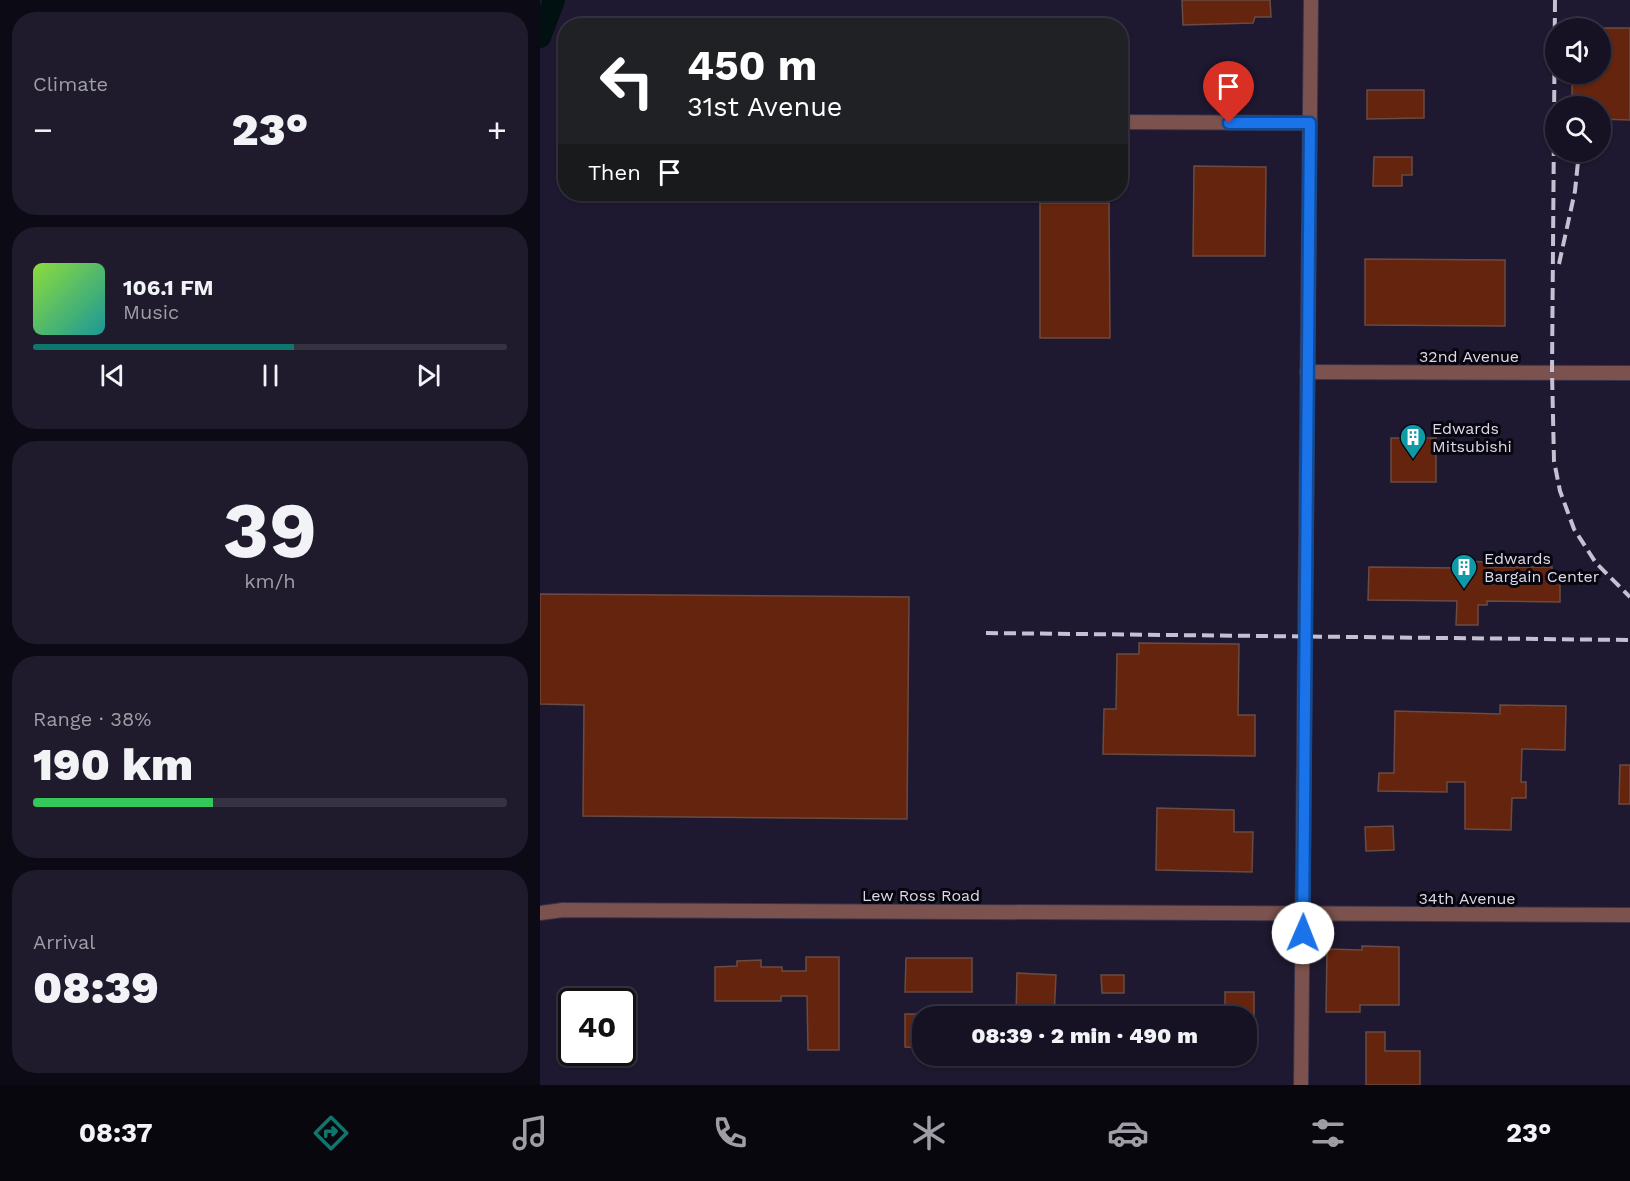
<!DOCTYPE html>
<html lang="en">
<head>
<meta charset="utf-8">
<style>
  :root { --surface:#161224; --page:#1f1b2c; --text:#f1f3f6; --muted:#9e9ea6; --line:#353241; --accent:#0f766e }
  body { margin:0; font-family:"Work Sans",sans-serif; background:var(--page); color:var(--text); height:100vh; display:flex; flex-direction:column; font-size:22px; white-space:nowrap }
  * { box-sizing:border-box; margin:0 }
  p { font-size:20px; color:var(--muted) }
  .icon { flex:none; width:33px; height:33px; fill:none; stroke:currentColor; stroke-width:2; stroke-linecap:round; stroke-linejoin:round }
  .map { position:relative; flex:1; overflow:hidden }
  .details { display:flex; flex-direction:column; gap:12px; padding:12px; background:#0c0a14; width:540px }
  .details>* { flex:none }
  .banner { position:absolute; left:18px; top:18px; width:570px; height:183px; border-radius:24px; box-shadow:0 2px 4px #0004,0 0 0 2px var(--line); background:#202124; color:#fff; overflow:hidden }
  .tools { position:absolute; left:1005px; top:18px; display:grid; gap:12px }
  .tools a { display:grid; place-items:center; width:66px; height:66px; border-radius:50%; background:var(--surface); box-shadow:0 2px 4px #0004,0 0 0 2px var(--line); font-size:30px }
  .speed { position:absolute; left:18px; top:988px; display:flex; gap:12px; font-size:30px; font-weight:700; text-align:center }
  .speed>* { display:grid; place-content:center; width:78px; height:78px; border-radius:50%; background:var(--surface); box-shadow:0 2px 4px #0004,0 0 0 2px var(--line); line-height:1 }
  .speed .limit { border:3px solid #111; border-radius:9px; background:#fff; color:#111 }
  .pin { position:absolute; display:grid; place-items:center; width:51px; height:51px; color:#fff; margin:-62px -26px; border-radius:50% 50% 50% 0; rotate:-45deg; box-shadow:0 0 6px #0007 }
  .pin .icon { rotate:45deg }
  .me { position:absolute; width:66px; margin:-33px; rotate:1deg; stroke-linejoin:round; filter:drop-shadow(0 0 4px #0008) }
  .turn { display:flex; align-items:center; gap:21px; height:126px; padding:0 30px; font-size:27px }
  .turn .icon { width:78px; height:78px; stroke-width:2.5 }
  .turn b { display:block; font-size:42px; line-height:51px }
  .then { display:flex; align-items:center; height:57px; padding:0 30px; background:#0003; gap:12px; font-size:22px }
  .big { font-size:45px; font-weight:800; line-height:1.1 }
  .details .tile { flex:1; display:flex; flex-direction:column; justify-content:center; gap:9px; min-width:0; padding:0 21px; border-radius:24px; background:var(--page) }
  .details .dial { align-items:center; gap:0 }
  .dial b { font-size:78px; line-height:1 }
  .song { display:flex; align-items:center; gap:18px }
  .cover { width:72px; height:72px; border-radius:9px; background:linear-gradient(135deg,hsl(90 70% 55%),hsl(180 70% 35%)) }
  .played { height:6px; border-radius:3px; background:linear-gradient(90deg,var(--accent) 55%,var(--line) 55%) }
  .keys { display:flex; justify-content:space-around; direction:ltr }
  .heat { display:flex; justify-content:space-between; align-items:center; font-size:33px; direction:ltr }
  .charge { height:9px; border-radius:4px; background:linear-gradient(90deg,#34c759 38%,var(--line) 0) }
  .trip { position:absolute; left:372px; top:1006px; width:345px; height:60px; border-radius:24px; background:var(--surface); box-shadow:0 2px 4px #0004,0 0 0 2px var(--line); font-weight:800; line-height:60px; text-align:center }
  .tab-bar { display:flex; height:96px; justify-content:space-around; align-items:center; background:#09070e; color:var(--muted) }
  .tab-bar .icon { width:42px; height:42px }
  .tab-bar .selected { color:var(--accent) }
  .tab-bar b { font-size:27px; color:var(--text) }
  main { display:flex; flex:1; min-height:0 }
  .map>svg:first-child { display:block }
</style>
</head>
<body>
<main>
<section class="details">
<div class="tile"><p>Climate</p>
<div class="heat"><a>−</a><b class="big">23°</b><a>+</a></div>
</div>
<div class="tile">
<div class="song"><i class="cover"></i><div><b>106.1 FM</b><p>Music</p></div></div>
<div class="played"></div>
<div class="keys"><svg class="icon" aria-label="previous" viewBox="0 0 24 24"><path d="M18 5L8 12l10 7zM5 5v14"/></svg><svg class="icon" aria-label="pause" viewBox="0 0 24 24"><path d="M8 5v14M16 5v14"/></svg><svg class="icon" aria-label="next" viewBox="0 0 24 24"><path d="M6 5l10 7-10 7zM19 5v14"/></svg></div>
</div>
<div class="tile dial"><b>39</b><p>km/h</p></div>
<div class="tile"><p>Range · 38%</p><b class="big">190 km</b><div class="charge"></div></div>
<div class="tile"><p>Arrival</p><b class="big">08:39</b></div>
</section>
<div class="map">
<svg width="1090" height="1085" viewBox="0 0 1090 1085">
  <rect width="100%" height="100%" fill="#1e1830"/>
  <g fill="none" stroke-linecap="round" stroke-linejoin="round">
    <path stroke="#011011" stroke-width="22" d="M0 37 14 0"/>
  </g>
  <g fill="#65240e" stroke="#6a4b41" stroke-width="1.5">
    <path d="M642 0H730L731 17H715L713 23 643 25Z"/>
    <path d="M1060 28H1090V120L1060 119V106H1032V74H1060Z"/>
    <path d="M827 90H884V118L827 119Z"/>
    <path d="M834 157H872V175H862V186H833Z"/>
    <path d="M654 166 726 167 725 256H653Z"/>
    <path d="M500 203H569L570 338H500Z"/>
    <path d="M825 259 965 260V326L825 325Z"/>
    <rect x="851" y="438" width="45" height="44"/>
    <path d="M919 561 949 562V567H1012V579H1020V602L947 601V605H938V625H916L917 601 828 600 829 567 919 568Z"/>
    <path d="M0 594 369 597 367 819 43 816 44 705 0 704Z"/>
    <path d="M599 643 699 644 698 715H715V756L563 754 564 709H576L577 654H599Z"/>
    <path d="M960 705 1026 706 1025 750 982 749 981 782H986V798H972L971 830 925 829V782H907V792L838 791 839 773H854L855 711 960 714Z"/>
    <path d="M1080 765H1090V804H1079Z"/>
    <path d="M617 808 694 810V832H713L712 872 616 870Z"/>
    <path d="M853 826 854 850 826 851 825 827Z"/>
    <path d="M822 946 859 947V1005H820V1012H786L787 949 822 950Z"/>
    <path d="M266 957H299V1050H268L267 996H241V1001H175V967L197 966V961L221 960V967H242V971H266Z"/>
    <path d="M366 958H432V992H365Z"/>
    <path d="M477 973 516 975 514 1017H476Z"/>
    <path d="M561 975H584V993H562Z"/>
    <rect x="685" y="992" width="29" height="25"/>
    <path d="M365 1014H382V1048L365 1047Z"/>
    <path d="M826 1032H845V1051H880V1085H826Z"/>
  </g>
  <g fill="none" stroke-linecap="round" stroke-linejoin="round">
    <g stroke="#39334a" stroke-width="16">
      <g id="minor">
        <path d="M580 122 770 123"/>
        <path d="M767 372 1090 373"/>
        <path d="M0 913 23 910 1090 915"/>
        <path d="M761 1085 771 0"/>
      </g>
    </g>
    <use href="#minor" stroke="#7b524d" stroke-width="14"/>
    <g stroke="#c4c1d2" stroke-width="4" stroke-dasharray="12 6" stroke-linecap="butt">
      <path d="M1015 0 1012 372 1014 461 1020 491 1034 529 1056 563 1090 597"/>
      <path d="M1019 264 1035 191 1039 152"/>
      <path d="M446 633 1090 640"/>
    </g>
  </g>
  <g fill="none" stroke-linecap="round" stroke-linejoin="round">
    <g stroke="#114b97" stroke-width="15">
      <path id="route" d="M689 123H770L763 933"/>
    </g>
    <use href="#route" stroke="#1a73e8" stroke-width="10"/>
  </g>
  <defs>
    <g id="building-pin" transform="scale(1.35)"><path d="M0 17L-7.5 6A9.5 9.5 0 1 1 7.5 6Z" fill="#0f9aa8" stroke="#07060f"/><path d="M-4-6H4V6H1V3H-1V6H-4ZM-2.5-4.3h1.7v1.8h-1.7ZM.8-4.3h1.7v1.8H.8ZM-2.5-1h1.7V.8h-1.7ZM.8-1h1.7V.8H.8Z" fill="#fff"/></g>
  </defs>
  <g fill-rule="evenodd">
    <use href="#building-pin" x="873" y="437"/>
    <use href="#building-pin" x="924" y="567"/>
  </g>
  <g text-anchor="middle" dominant-baseline="central" stroke-width="6" stroke-linejoin="round" paint-order="stroke">
    <g font-size="16" fill="#dcd9e9" stroke="#07060f">
      <text x="929" y="356">32nd Avenue</text>
      <text x="381" y="895">Lew Ross Road</text>
      <text x="927" y="898">34th Avenue</text>
    </g>
    <g font-size="16" fill="#dcd9e9" stroke="#07060f" text-anchor="start">
      <text x="892" y="428">Edwards<tspan x="892" dy="18">Mitsubishi</tspan></text>
      <text x="944" y="558">Edwards<tspan x="944" dy="18">Bargain Center</tspan></text>
    </g>
  </g>
</svg>
<div class="tools">
<a><svg class="icon" aria-label="sound" viewBox="0 0 24 24"><path d="M4 9h4l5-4v14l-5-4H4zM17 9q2 3 0 6"/></svg></a>
<a><svg class="icon" aria-label="search" viewBox="0 0 24 24"><circle cx="10" cy="10" r="6"/><path d="M15 15l6 6"/></svg></a>
</div>
<div class="speed"><div class="limit">40</div></div>
<div class="pin" style="left:689px;top:123px;background:#d93025"><svg class="icon" aria-label="arrive" viewBox="0 0 24 24"><path d="M6 21V4h12l-3 4 3 4H6"/></svg></div>
<svg class="me" style="left:763px;top:933px" viewBox="-20 -20 40 40"><circle r="19" fill="#fff"/><path d="M0-13L10 11 0 6-10 11z" fill="#1a73e8"/></svg>
<div class="trip">08:39 · 2 min · 490 m</div>
<div class="banner">
<div class="turn"><svg class="icon" aria-label="left" viewBox="0 0 24 24"><path d="M17 20v-9H6M10 6l-5 5 5 5"/></svg><div><b>450 m</b>31st Avenue</div></div>
<div class="then">Then<svg class="icon" aria-label="arrive" viewBox="0 0 24 24"><path d="M6 21V4h12l-3 4 3 4H6"/></svg></div>
</div>
</div>
</main>
<nav class="tab-bar">
<b>08:37</b>
<svg class="icon selected" aria-label="directions" viewBox="0 0 24 24"><path d="M12 3l9 9-9 9-9-9zM9 14v-3h6M13 9l2 2-2 2"/></svg>
<svg class="icon" aria-label="music" viewBox="0 0 24 24"><path d="M9 18V5l10-2v13"/><circle cx="6" cy="18" r="3"/><circle cx="16" cy="16" r="3"/></svg>
<svg class="icon" aria-label="phone" viewBox="0 0 24 24"><path d="M5 4h4l2 5-3 2q2 4 5 5l2-3 5 2v4C11 20 4 13 5 4z"/></svg>
<svg class="icon" aria-label="climate" viewBox="0 0 24 24"><path d="M12 3v18M4 7l16 10M4 17L20 7"/></svg>
<svg class="icon" aria-label="car" viewBox="0 0 24 24"><path d="M5 17H2v-5l4-1 3-4h7l3 4 3 1v5h-3M9 17h6M6 11h13"/><circle cx="7" cy="17" r="2"/><circle cx="17" cy="17" r="2"/></svg>
<svg class="icon" aria-label="filters" viewBox="0 0 24 24"><path d="M4 7h16M4 17h16"/><circle cx="9" cy="7" r="2"/><circle cx="15" cy="17" r="2"/></svg>
<b>23°</b>
</nav>
</body>
</html>
